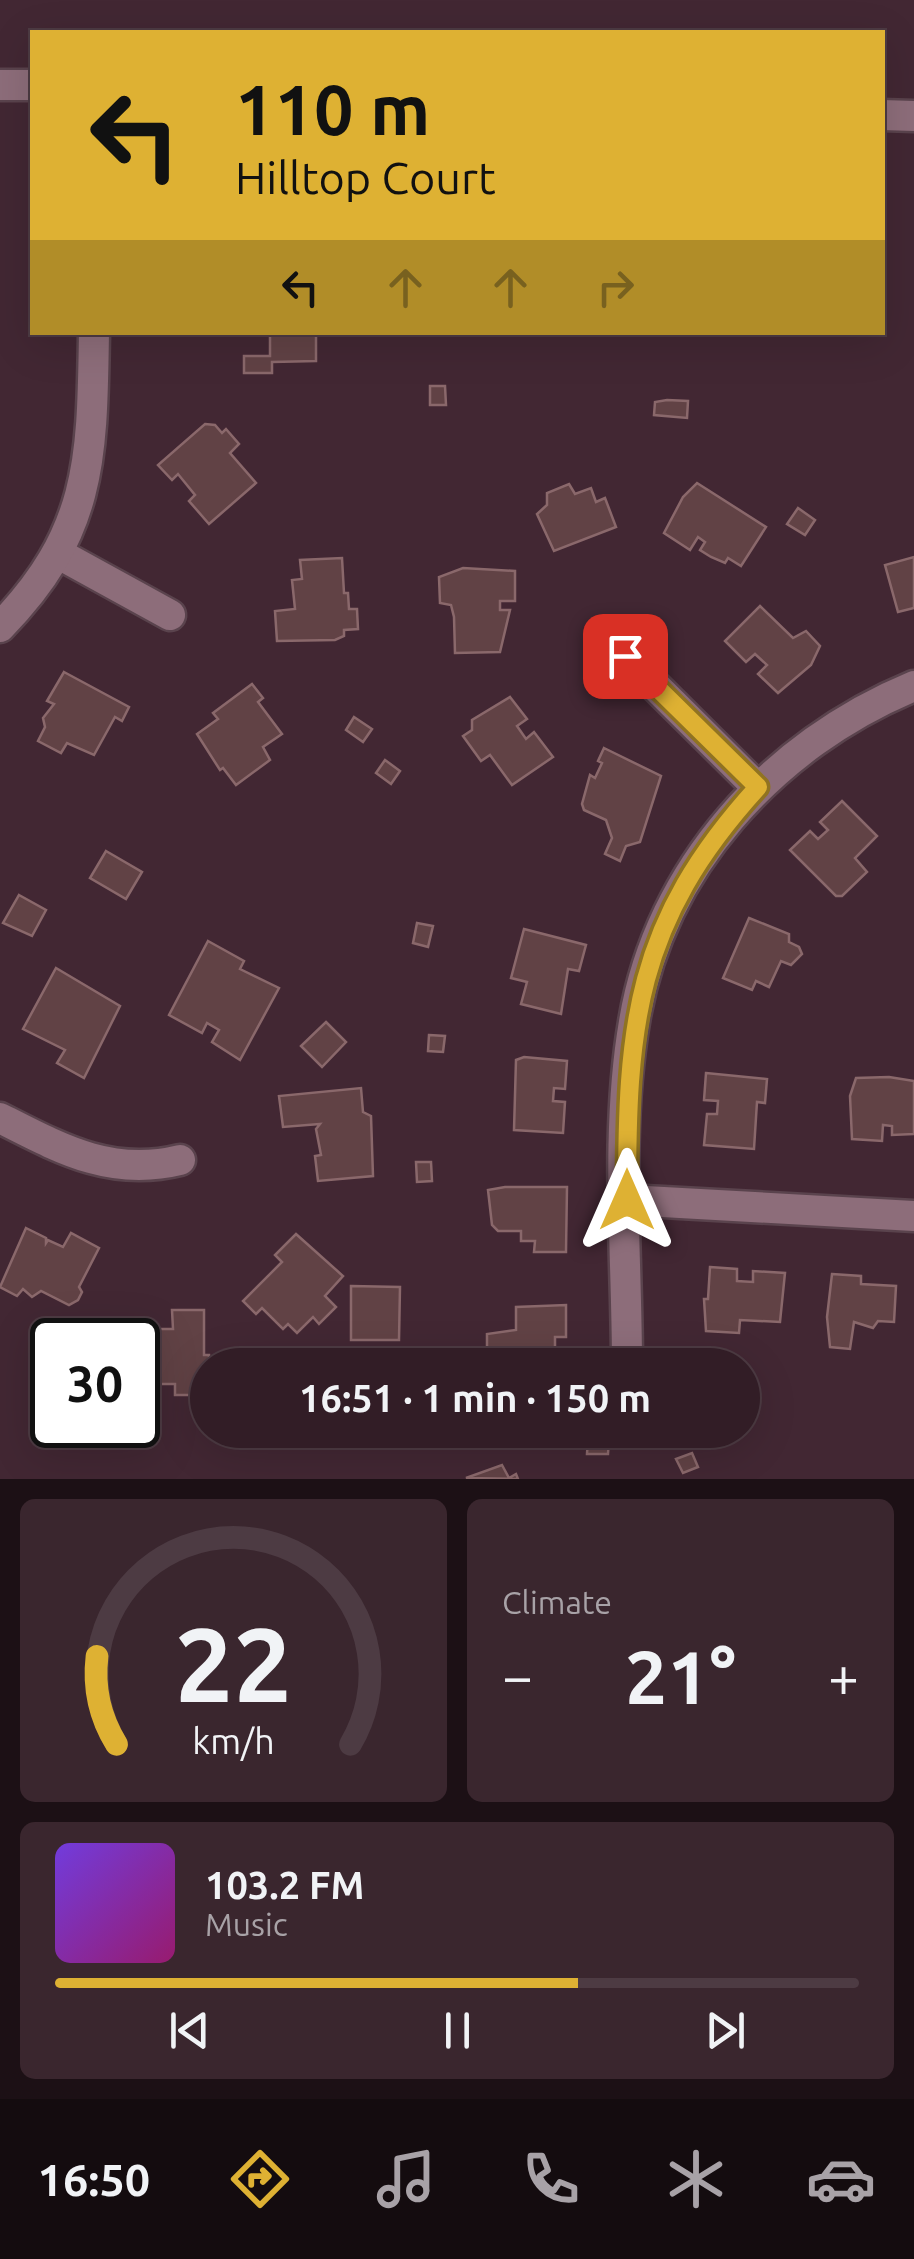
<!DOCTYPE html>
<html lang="en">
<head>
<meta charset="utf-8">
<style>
  :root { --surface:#321d26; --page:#3a262e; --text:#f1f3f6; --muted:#a8a2a7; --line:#4d3b43; --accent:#deb133 }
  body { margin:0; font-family:Ubuntu,sans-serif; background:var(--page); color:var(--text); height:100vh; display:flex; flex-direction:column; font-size:38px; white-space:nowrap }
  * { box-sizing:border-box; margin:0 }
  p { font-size:32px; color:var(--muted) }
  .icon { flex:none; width:55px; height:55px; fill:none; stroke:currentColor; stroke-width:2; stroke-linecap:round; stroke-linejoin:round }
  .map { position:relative; height:1479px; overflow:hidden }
  .details { display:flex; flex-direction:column; gap:20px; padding:20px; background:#1c1015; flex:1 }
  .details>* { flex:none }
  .guide { position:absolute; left:30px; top:30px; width:855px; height:305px; border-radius:0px; box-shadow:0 10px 40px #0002,0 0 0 2px var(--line); background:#deb133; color:#111; overflow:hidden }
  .speed { position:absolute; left:30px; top:1318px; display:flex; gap:20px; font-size:50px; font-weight:700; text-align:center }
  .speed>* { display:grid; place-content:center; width:130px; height:130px; border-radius:50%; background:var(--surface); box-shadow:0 10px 40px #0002,0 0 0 2px var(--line); line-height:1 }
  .speed .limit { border:5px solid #111; border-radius:15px; background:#fff; color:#111 }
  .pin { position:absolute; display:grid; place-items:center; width:85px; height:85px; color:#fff; margin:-42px; border-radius:20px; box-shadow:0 5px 15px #0006 }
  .me { position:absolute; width:110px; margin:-55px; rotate:0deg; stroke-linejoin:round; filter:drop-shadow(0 0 8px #0008) }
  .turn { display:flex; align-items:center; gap:35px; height:210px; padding:0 40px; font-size:45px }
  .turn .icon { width:130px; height:130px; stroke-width:2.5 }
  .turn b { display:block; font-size:70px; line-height:85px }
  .lanes { display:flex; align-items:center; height:95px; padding:0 40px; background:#0003; justify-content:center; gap:50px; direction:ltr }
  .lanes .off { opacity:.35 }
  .big { font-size:75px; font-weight:700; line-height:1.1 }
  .details .widget { flex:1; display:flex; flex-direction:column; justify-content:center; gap:15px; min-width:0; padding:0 35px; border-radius:15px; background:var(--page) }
  .details .dial { align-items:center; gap:0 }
  .dial svg { height:260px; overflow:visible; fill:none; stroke:var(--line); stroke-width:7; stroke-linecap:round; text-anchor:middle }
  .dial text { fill:var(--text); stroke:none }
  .song { display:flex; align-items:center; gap:30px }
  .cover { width:120px; height:120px; border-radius:15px; background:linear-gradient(135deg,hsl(260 70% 55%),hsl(320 70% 35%)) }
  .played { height:10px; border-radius:5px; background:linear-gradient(90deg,var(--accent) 65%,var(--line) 65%) }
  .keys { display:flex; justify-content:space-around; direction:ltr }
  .heat { display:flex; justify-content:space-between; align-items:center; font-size:55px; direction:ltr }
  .details .tiles { flex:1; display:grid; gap:20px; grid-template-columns:1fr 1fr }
  .widget:last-child { grid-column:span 2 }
  .trip { position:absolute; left:190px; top:1348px; width:570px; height:100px; border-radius:50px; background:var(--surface); box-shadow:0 10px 40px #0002,0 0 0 2px var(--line); font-weight:700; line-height:100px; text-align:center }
  .dock { display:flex; height:160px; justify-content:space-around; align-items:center; background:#140c0f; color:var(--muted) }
  .dock .icon { width:70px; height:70px }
  .dock .active { color:var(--accent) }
  .dock b { font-size:45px; color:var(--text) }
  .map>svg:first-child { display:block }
</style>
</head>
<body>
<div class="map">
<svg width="914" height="1479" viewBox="0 0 914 1479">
  <rect width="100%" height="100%" fill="#422733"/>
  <g fill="#614245" stroke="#8a686b" stroke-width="2.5">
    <path d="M270 332H316V361L272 362V373H244V356H270Z"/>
    <path d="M430 386H445L446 405H430Z"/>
    <path d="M667 400 688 401 687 418 654 415 655 402Z"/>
    <path d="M205 424 215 425 222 433 226 429 239 444 230 453 256 483 209 524 189 501 195 495 182 479 178 474 172 480 158 465Z"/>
    <path d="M697 483 766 527 741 566 728 558 725 563 711 557 700 550 705 542 698 537 690 550 664 533 683 497Z"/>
    <path d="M569 484 575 494 591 488 596 502 605 498 616 527 554 551 537 514 547 505V493Z"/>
    <path d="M798 508 815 520 805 535 787 524Z"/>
    <path d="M914 557V608L898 612 885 565Z"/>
    <path d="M342 558 344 593H348L349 609H357L358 629 344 630V636L335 640 277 641 275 611 295 609 292 580 302 579 300 560Z"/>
    <path d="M463 568 515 571V601H500V610H510L500 652 455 653 454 617 451 605 440 603 439 577Z"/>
    <path d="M760 606 793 638 806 631 820 646 811 665 778 693 758 674 767 665 755 654 746 662 725 641Z"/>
    <path d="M64 672 129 707 122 721 115 717 94 755 67 743 61 753 38 741 45 727 43 718 54 704 47 701Z"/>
    <path d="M252 684 263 698 258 702 282 734 263 747 270 760 236 785 223 768 220 770 197 734 218 719 213 713Z"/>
    <path d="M510 697 527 719 517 726 526 739 534 732 553 757 512 785 490 755 481 761 463 736 472 730V720Z"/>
    <path d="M354 717 372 729 363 742 346 730Z"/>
    <path d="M604 748 661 776 640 842 626 846 620 861 605 854 612 838 606 820 584 810 582 804 590 775 595 778 602 763 598 761Z"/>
    <path d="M385 760 400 771 391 784 376 773Z"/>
    <path d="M842 801 877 836 855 858 867 872 842 896H836L790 850 810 831 818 839 828 830 820 822Z"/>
    <path d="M106 851 142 872 126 899 90 878Z"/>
    <path d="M19 895 46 910 32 936 3 923Z"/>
    <path d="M749 918 789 934V942L799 947 802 954 791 965 781 961 769 987 756 981 752 990 723 978Z"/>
    <path d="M417 923 433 926 428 947 413 943Z"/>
    <path d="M524 929 586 945 579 971 568 969 561 1014 521 1004 527 982 511 978Z"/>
    <path d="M208 941 244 961 240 969 279 988 240 1060 212 1042 219 1030 207 1023 202 1033 169 1015Z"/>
    <path d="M56 968 120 1006 84 1078 57 1063 65 1050 23 1029Z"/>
    <path d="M326 1022 346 1042 322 1067 301 1046Z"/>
    <path d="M429 1035 445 1036 443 1052 428 1051Z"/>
    <path d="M524 1057 567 1061 565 1089 554 1088 553 1101 565 1102 563 1133 514 1130 516 1060Z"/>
    <path d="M706 1073 767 1079 765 1103 757 1102 754 1149 704 1145 707 1114H717L718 1101 704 1100Z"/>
    <path d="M889 1077 914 1081V1134L892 1135V1126L883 1125 882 1141 852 1139 850 1096 856 1078Z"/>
    <path d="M361 1088 363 1112 371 1116 373 1176 318 1181 315 1156 321 1155 316 1129 320 1124 283 1127 279 1096Z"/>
    <path d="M416 1162H431L432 1181 417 1182Z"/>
    <path d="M505 1187H567L566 1252H534L535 1241H521V1231H498L492 1225 488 1190Z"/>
    <path d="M26 1228 46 1238V1243L48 1240 63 1247 71 1233 99 1248 79 1287 82 1292 78 1300 69 1305 41 1291 32 1297 23 1289 17 1296 0 1287Z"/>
    <path d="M296 1234 343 1276 325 1296 336 1307 319 1324 313 1317 297 1333 288 1324 283 1329 262 1308 256 1314 243 1301 282 1262 275 1255Z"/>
    <path d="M710 1267 737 1269V1281L753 1282V1271L785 1273 780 1322 740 1320 739 1333 706 1331 704 1299H708Z"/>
    <path d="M832 1274 861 1276V1284L896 1286 894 1322 878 1321 873 1328 854 1322 850 1349 830 1347 827 1317Z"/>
    <path d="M351 1286 400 1287 399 1340H351Z"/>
    <path d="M566 1305V1337H555V1352H567V1365H487V1334L516 1330V1307Z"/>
    <path d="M172 1310H204V1355H209V1365L208 1375 195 1378V1395H175V1384H160V1380L138 1379V1340H125L144 1338V1329H173Z"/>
    <path d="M588 1438 609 1439 608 1454H587Z"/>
    <path d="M692 1453 698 1467 683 1473 676 1459Z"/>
    <path d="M502 1465 509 1478 516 1474 518 1479 466 1478Z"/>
  </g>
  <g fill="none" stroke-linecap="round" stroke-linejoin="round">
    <g stroke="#5a434d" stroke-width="35">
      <g id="minor">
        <path d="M0 85H32"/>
        <path d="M882 115 914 116"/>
        <path d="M59 554 170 615"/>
        <path d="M0 627C93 532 92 457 94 332"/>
        <path d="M625 656 757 787"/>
        <path d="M0 1118C61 1149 111 1177 180 1160"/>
        <path d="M627 1200 914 1216"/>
        <path d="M627 1365C627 1253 615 1133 634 1022 659 869 773 744 914 686"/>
      </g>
    </g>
    <use href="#minor" stroke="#8d6d7a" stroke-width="30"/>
  </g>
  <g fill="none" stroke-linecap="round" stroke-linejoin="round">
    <g stroke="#907321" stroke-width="25">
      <path id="route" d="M625 656 758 787C634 923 627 1026 627 1200"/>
    </g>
    <use href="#route" stroke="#deb133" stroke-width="18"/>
  </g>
</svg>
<div class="speed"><div class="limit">30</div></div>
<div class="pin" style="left:625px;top:656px;background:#d93025"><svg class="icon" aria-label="arrive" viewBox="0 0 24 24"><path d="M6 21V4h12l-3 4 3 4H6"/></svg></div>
<svg class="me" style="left:627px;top:1200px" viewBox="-20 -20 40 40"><path d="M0-17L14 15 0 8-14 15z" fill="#deb133" stroke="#fff" stroke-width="4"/></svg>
<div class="trip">16:51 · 1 min · 150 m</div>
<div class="guide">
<div class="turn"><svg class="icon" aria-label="left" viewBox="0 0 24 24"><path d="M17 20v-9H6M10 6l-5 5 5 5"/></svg><div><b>110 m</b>Hilltop Court</div></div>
<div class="lanes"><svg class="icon" aria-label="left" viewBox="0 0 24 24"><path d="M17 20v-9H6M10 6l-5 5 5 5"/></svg><svg class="icon off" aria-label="ahead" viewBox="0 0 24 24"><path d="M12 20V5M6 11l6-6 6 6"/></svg><svg class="icon off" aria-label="ahead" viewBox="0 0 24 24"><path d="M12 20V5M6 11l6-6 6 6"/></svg><svg class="icon off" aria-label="right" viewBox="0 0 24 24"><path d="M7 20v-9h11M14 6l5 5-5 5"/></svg></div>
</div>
</div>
<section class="details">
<div class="tiles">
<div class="widget dial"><svg viewBox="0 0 100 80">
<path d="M14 69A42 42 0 1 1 86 69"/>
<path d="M14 69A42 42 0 0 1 8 42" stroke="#deb133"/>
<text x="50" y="56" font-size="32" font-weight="700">22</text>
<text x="50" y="72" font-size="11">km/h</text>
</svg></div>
<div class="widget"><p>Climate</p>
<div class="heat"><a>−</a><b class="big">21°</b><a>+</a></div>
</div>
<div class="widget">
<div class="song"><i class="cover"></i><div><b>103.2 FM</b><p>Music</p></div></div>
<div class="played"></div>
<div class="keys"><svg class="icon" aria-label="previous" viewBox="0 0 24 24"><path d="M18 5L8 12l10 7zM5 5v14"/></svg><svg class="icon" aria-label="pause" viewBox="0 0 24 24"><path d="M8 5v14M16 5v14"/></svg><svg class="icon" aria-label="next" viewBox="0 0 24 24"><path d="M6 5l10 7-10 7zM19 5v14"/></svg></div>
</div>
</div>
</section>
<nav class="dock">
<b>16:50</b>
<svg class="icon active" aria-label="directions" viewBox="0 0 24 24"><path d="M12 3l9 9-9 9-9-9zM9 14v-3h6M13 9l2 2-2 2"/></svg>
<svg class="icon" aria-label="music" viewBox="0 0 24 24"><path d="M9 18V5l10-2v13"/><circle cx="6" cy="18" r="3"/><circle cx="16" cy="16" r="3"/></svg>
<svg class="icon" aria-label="phone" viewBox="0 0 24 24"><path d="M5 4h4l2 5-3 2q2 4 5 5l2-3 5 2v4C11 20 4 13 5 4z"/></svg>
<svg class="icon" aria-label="climate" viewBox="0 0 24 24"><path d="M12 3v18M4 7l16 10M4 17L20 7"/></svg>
<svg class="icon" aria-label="car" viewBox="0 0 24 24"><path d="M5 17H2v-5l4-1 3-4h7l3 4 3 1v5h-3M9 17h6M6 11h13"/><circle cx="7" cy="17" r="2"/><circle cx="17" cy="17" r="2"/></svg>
</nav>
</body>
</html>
